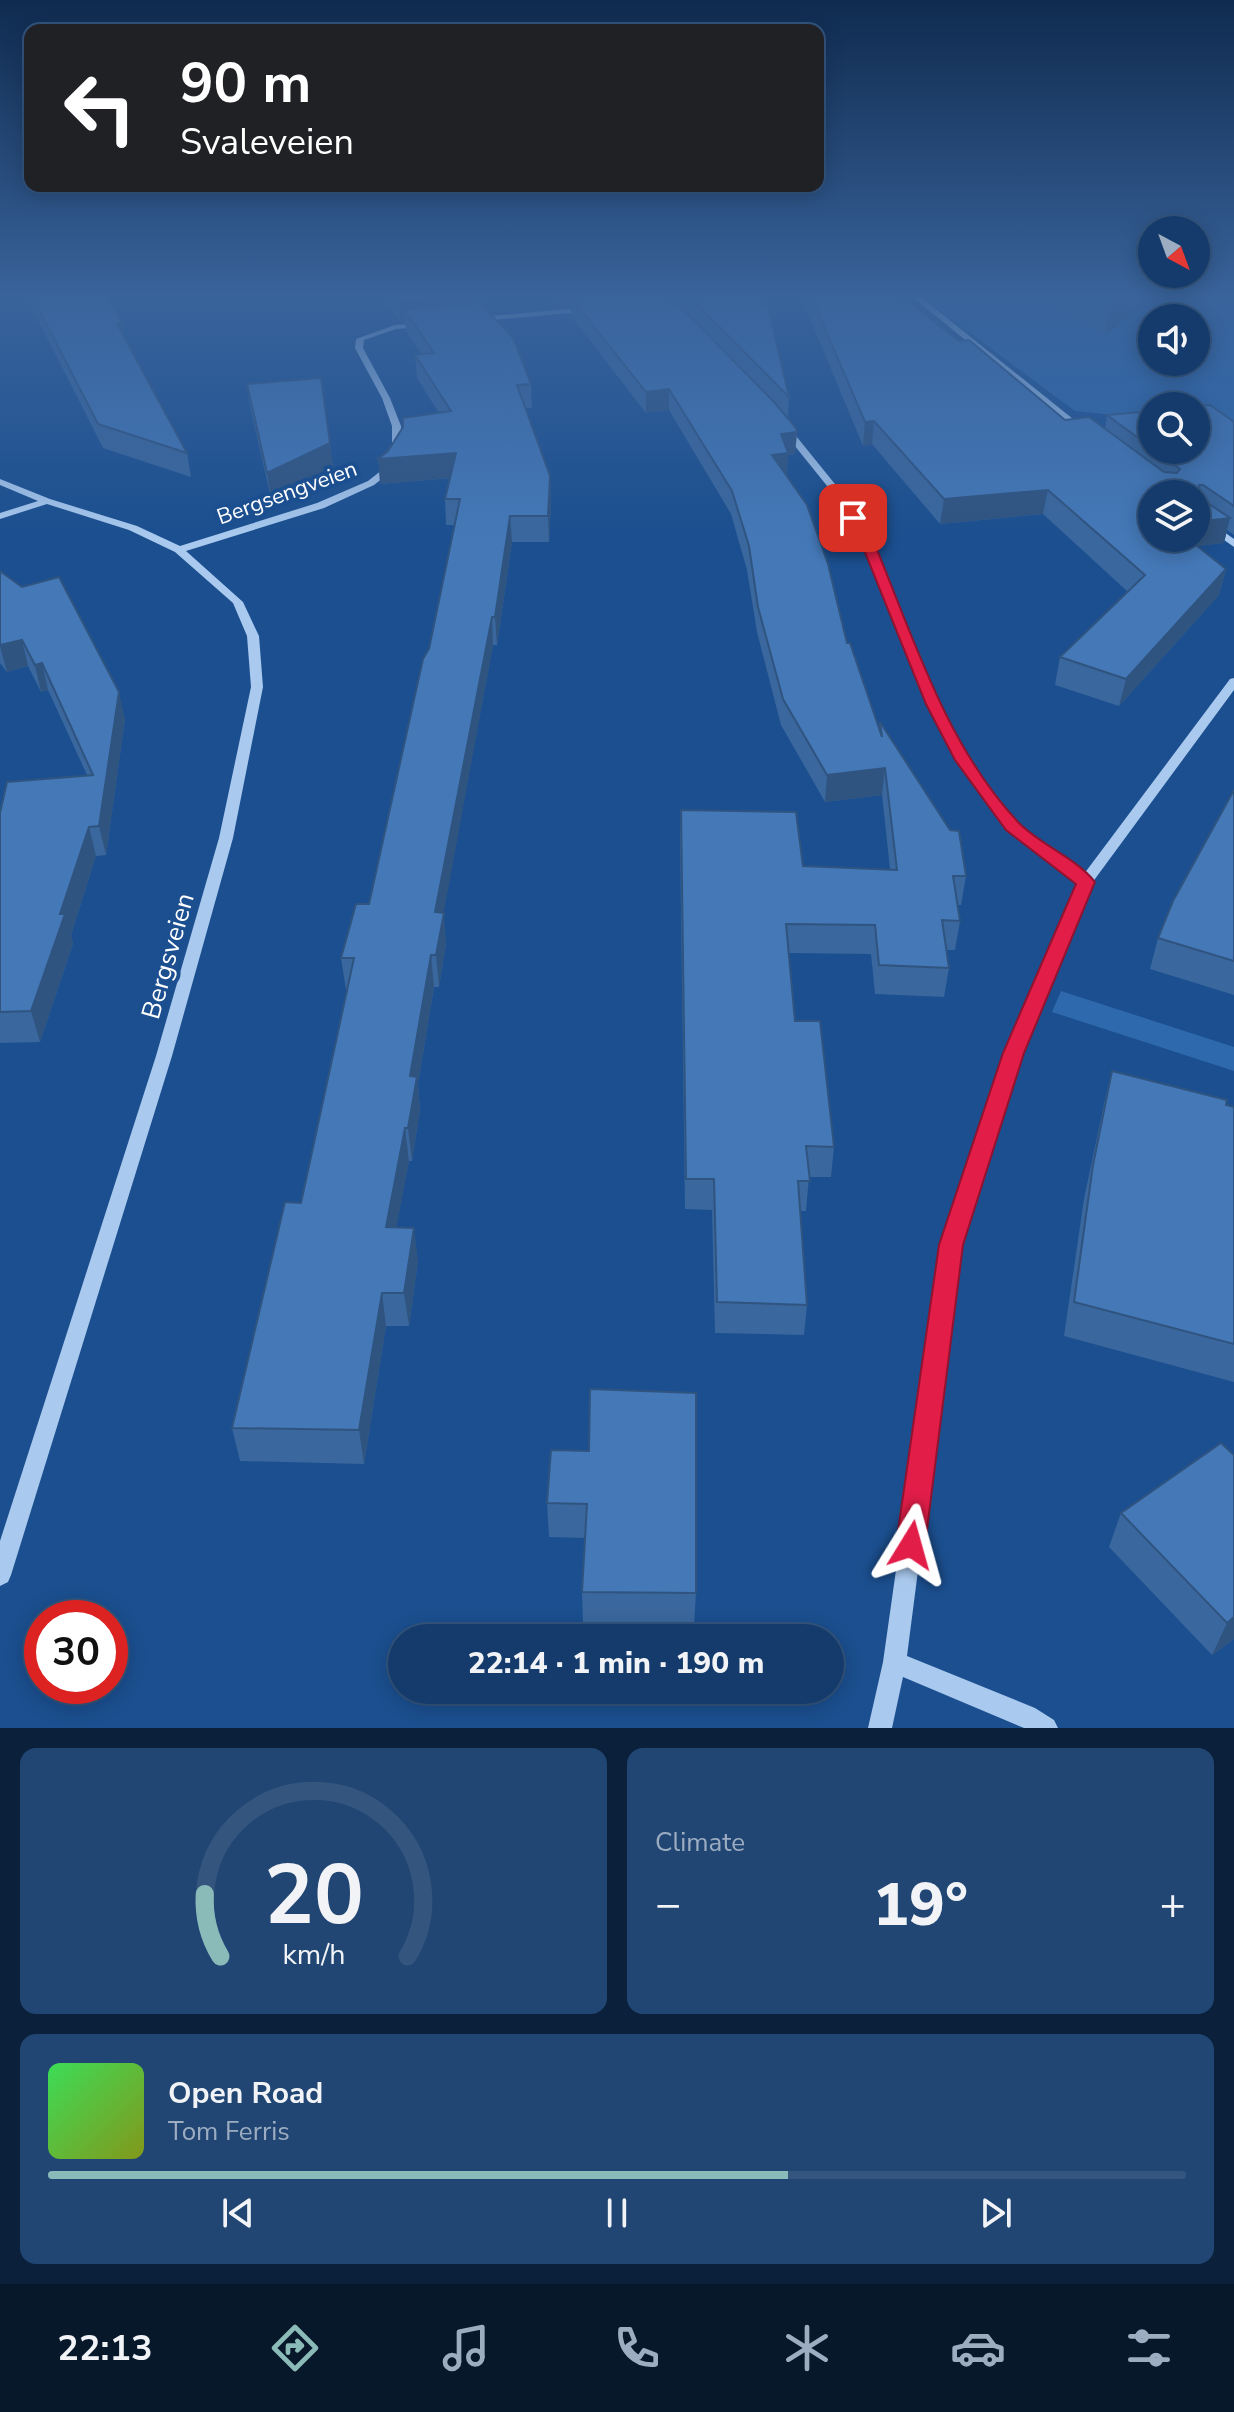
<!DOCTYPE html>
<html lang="en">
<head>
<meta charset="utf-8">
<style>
  :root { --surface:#143b6b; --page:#214673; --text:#f1f3f6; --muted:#9dadc1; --line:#33557e; --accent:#8bbbb9 }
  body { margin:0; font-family:"Nunito Sans",sans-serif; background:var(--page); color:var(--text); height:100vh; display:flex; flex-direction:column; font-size:30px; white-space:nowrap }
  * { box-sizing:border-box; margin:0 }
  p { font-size:26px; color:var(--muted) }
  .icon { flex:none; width:44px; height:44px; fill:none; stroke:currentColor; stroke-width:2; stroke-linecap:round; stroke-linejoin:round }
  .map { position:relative; height:1728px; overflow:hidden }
  .details { display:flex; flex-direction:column; gap:20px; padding:20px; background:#0b203b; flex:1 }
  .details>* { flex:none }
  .banner { position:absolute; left:24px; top:24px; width:800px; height:168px; border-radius:16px; box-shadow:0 4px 20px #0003,0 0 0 2px var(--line); background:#202124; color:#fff; overflow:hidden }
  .needle { width:52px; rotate:139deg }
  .controls { position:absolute; left:1138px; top:216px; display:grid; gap:16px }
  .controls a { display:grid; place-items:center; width:72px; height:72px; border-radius:50%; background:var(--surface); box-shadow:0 4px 20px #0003,0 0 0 2px var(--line); font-size:40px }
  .speed { position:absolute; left:24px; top:1600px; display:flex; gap:16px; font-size:40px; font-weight:700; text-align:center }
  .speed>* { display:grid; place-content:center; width:104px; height:104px; border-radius:50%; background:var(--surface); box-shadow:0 4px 20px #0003,0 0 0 2px var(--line); line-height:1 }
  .speed .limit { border:12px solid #d22; background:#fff; color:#111 }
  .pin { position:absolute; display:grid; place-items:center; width:68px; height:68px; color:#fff; margin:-34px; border-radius:16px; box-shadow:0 4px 12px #0006 }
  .me { position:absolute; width:88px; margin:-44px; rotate:8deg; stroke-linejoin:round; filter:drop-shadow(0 0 6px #0008) }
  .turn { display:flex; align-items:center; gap:28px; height:168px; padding:0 24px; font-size:36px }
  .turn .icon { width:104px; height:104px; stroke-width:2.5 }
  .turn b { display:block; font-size:56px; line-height:68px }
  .big { font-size:60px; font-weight:800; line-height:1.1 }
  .details .widget { flex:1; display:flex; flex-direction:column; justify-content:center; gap:12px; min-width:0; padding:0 28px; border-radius:16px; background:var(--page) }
  .details .dial { align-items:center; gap:0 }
  .dial svg { height:208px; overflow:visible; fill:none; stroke:var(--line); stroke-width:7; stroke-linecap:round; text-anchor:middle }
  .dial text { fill:var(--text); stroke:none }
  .song { display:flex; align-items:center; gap:24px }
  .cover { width:96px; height:96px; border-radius:12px; background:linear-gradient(135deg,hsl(130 70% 55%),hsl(70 70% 35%)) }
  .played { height:8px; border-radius:4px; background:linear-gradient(90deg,var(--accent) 65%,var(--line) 65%) }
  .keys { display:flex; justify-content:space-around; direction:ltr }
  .heat { display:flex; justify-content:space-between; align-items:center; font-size:44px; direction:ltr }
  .details .tiles { flex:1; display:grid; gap:20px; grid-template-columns:1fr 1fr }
  .widget:last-child { grid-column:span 2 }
  .trip { position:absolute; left:388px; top:1624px; width:456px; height:80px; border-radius:40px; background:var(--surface); box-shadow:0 4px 20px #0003,0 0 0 2px var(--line); font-weight:800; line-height:80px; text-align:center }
  .menu { display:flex; height:128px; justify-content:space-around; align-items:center; background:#08182b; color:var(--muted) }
  .menu .icon { width:56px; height:56px }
  .menu .selected { color:var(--accent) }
  .menu b { font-size:36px; color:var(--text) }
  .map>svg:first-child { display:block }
</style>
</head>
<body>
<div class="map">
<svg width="1234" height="1728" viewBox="0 0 1234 1728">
  <rect width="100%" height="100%" fill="#1b4f8f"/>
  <g fill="#2e69ad" fill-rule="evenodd">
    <path d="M918 294H1234V432L1196 423V406H1152V419L1075 411ZM1152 318H1196V362H1152Z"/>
    <path d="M1061 991 1234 1047V1071L1052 1012Z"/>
  </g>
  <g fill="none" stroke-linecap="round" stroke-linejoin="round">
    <g fill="#a9c9ee" fill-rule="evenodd">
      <path d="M909 294H917L1083 427V431H1077Z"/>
      <path d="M590 307 594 309 593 311 479 321 475 319 479 317Z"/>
      <path d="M425 323V327L396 329 364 340 363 348 390 398 401 426 402 450 388 474 374 485 324 508 186 551 243 602 259 636 263 687 233 838 172 1056 11 1575 8 1582 0 1586V1541L156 1056 219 838 251 687 247 636 233 603 175 552 129 530 47 504 0 519V513L38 501 0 485V479L50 499 137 526 180 546 317 503 368 481 382 470 392 450V426L382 398 355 348 356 339 395 325Z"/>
      <path d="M782 426H788L843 494 871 540 940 704 970 760 1017 824 1084 874 1230 679 1234 678V690L1092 883 1021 1053 960 1245 907 1656 1035 1708 1054 1720 1058 1728H1024L903 1677 892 1728H868L883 1662 942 1245 1005 1053 1077 883 1007 830 958 760 928 704 861 540 836 497 782 430Z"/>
      <path d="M1196 512 1234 539V547L1196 520Z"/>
    </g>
  </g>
  <g fill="#3a679d">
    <path d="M25 294H122L108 296 122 323 125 339 187 453 191 477 103 448Z"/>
    <path d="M388 294H471L472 303 531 384 532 408H525L550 476 551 502 549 542H512L497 645H493L443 913 446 944 439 987H434L418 1084 420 1110 412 1161H409L396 1227 418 1261 409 1326H386L364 1464 240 1461 232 1428 301 1203 347 990H346L341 958 369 904 429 649 455 525H446L445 499 450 478 380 484 439 413 417 378 415 355H422L406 331 405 321 400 322 389 305Z"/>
    <path d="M554 294H765L789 397 788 418 797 432 795 454 788 455 786 476 879 729 880 722 966 876 961 905H957L960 921 955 950H947L949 968 944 997 875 994 871 954 789 953 795 1021 834 1147 831 1177H809L806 1211H800L807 1305 804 1335 715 1333 712 1210 685 1209 680 838 681 810 803 866 890 869 882 795 825 802 781 725 757 632 747 570 731 514 669 410 646 413 571 316V305H563Z"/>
    <path d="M800 294H899L959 341 1065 420 1105 429 1107 415 1152 411V450H1196L1234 422V535L1227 530 1224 543 1198 546 1226 569 1219 595 1119 706 1055 685 1060 657 1128 592 1043 514 940 524 872 444 863 446Z"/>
    <path d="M1030 294H1150L1148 302 1105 335 1091 324 1085 325Z"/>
    <path d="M247 384 330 443 333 467 271 498 250 406Z"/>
    <path d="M0 571 125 719 106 855 96 856 71 935 73 944 40 1042 0 1043V813L87 775 48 690 41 692 28 666 7 672 0 663Z"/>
    <path d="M1234 790V995L1150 969 1158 938Z"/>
    <path d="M1112 1071 1234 1107V1382L1064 1336 1084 1199 1104 1104Z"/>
    <path d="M551 1450 696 1593 694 1626 583 1625 582 1592 585 1538 549 1537 547 1503Z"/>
    <path d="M1234 1455V1639L1212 1655 1109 1547 1121 1513Z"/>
  </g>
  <g fill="#305480">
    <path d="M563 294H652L570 296 571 305H563Z"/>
    <path d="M1126 294H1150L1148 302 1105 335 1111 305Z"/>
    <path d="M472 295 473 314 404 309 405 321 400 322 398 302Z"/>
    <path d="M122 323 126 345 117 324Z"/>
    <path d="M669 389V410L646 413V392Z"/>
    <path d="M874 421 872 444 863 446 865 422Z"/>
    <path d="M797 432 795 454 788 455 787 476 772 455 781 434Z"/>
    <path d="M330 443 333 467 271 498 267 473Z"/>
    <path d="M456 453 458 477 380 484 378 459Z"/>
    <path d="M550 476 551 502 549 542 548 516Z"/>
    <path d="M1048 490 1043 514 940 524 944 499Z"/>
    <path d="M510 516 512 542 497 645 495 617Z"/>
    <path d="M1230 518 1224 543 1165 550 1168 538H1196V522Z"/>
    <path d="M1226 569 1219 595 1119 706 1126 679Z"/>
    <path d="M492 617 493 645 438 944 435 912Z"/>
    <path d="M22 640 28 666 7 672 0 646Z"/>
    <path d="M42 663 48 690 41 692 35 665Z"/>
    <path d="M119 692 125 719 106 855 99 826Z"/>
    <path d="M885 768 882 795 825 802 827 775Z"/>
    <path d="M89 827 96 856 71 935 73 944 40 1042 31 1011 60 914Z"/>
    <path d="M444 913 446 944 439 987 436 955Z"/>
    <path d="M431 955 434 987 418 1084 420 1110 412 1161 408 1128 410 1076Z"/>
    <path d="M405 1128 409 1161 390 1261 386 1227Z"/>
    <path d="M414 1228 418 1261 409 1326 404 1293Z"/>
    <path d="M382 1293 386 1326 364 1464 359 1430Z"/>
    <path d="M1234 1617V1639L1212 1655 1227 1623Z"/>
  </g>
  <g fill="#4478b7" stroke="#305480" stroke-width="2">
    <path d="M31 294H106L122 323 117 324 187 453 98 424Z"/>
    <path d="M393 294H471L472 295 398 302Z"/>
    <path d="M600 294H668L774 402 796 428 797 432 781 434 788 453 772 455 807 505 828 564 847 643H850L882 737 880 722 950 830 959 831 966 876H953L960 921 942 920 949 968 879 965 875 925 786 924 795 1021H820L834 1147 806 1146 810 1181H798L807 1305 717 1302 714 1179H686L681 810 796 812 803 866 897 870 885 768 827 775 783 699 758 607 749 546 732 491 669 389 646 392 570 296Z"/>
    <path d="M687 294H765L789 397Z"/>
    <path d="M810 294H899L959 341 969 340 1065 420 1089 417 1164 472 1177 473 1180 469 1154 450H1196V406L1210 405 1234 422V506L1203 485H1199L1200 498 1230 518 1196 522V494H1152V538H1187L1226 569 1126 679 1060 657 1145 575 1048 490 944 499 874 421 865 422Z"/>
    <path d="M1089 294H1126L1111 305 1096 294Z"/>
    <path d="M480 303 513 338 531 384 517 385 550 476 548 516H510L495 617H492L435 912 444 913 436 955H431L410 1076 417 1077 408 1128H405L386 1227 414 1228 404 1293H382L359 1430 232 1428 285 1202 301 1203 354 958H341L356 904H369L423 659 429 649 460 499H445L456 453 378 459 388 451 403 427V418L451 411 415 355 434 353 404 309Z"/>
    <path d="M321 378 330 443 267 473 247 384Z"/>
    <path d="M1152 411V448L1107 415Z"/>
    <path d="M0 571 22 587 59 577 119 692 99 826 89 827 60 914H65L31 1011 0 1012V813L7 782 93 775 42 663 35 665 22 640 0 645Z"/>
    <path d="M1234 790V961L1158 938 1173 901Z"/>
    <path d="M1112 1071 1227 1100 1226 1105 1234 1107V1344L1074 1302 1093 1165Z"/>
    <path d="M590 1389 696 1393V1593L582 1592 587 1504 547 1503 551 1450 589 1451Z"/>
    <path d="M1221 1443 1234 1455V1617L1227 1623 1121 1513Z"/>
  </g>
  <linearGradient id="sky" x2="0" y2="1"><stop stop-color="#0f2b4f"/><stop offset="0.55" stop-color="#39639b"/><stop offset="1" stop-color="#39639b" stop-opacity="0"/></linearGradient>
  <rect width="1234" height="536" fill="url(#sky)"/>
  <path fill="#e11d48" stroke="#92132f" stroke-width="2" d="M848 516H857L873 540C913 636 946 745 1018 822 1040 845 1075 857 1095 882L1024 1053 963 1245 925 1545 921 1554 911 1558 901 1554 896 1545 939 1245 1003 1053 1076 884 1006 830 955 760 926 704 860 540 846 518Z"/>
  <g text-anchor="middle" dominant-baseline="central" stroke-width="8" stroke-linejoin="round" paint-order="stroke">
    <g font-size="22" fill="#fff" stroke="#1b4f8f">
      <text transform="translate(287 493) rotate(-20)">Bergsengveien</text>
    </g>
    <g font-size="26" fill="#fff" stroke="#1b4f8f">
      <text transform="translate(168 956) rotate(-74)">Bergsveien</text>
    </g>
  </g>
</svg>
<div class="controls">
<a><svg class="needle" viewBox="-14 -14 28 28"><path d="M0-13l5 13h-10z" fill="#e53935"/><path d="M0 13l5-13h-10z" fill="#9dadc1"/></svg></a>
<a><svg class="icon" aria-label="sound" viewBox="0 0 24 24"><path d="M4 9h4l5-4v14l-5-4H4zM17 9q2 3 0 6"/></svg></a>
<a><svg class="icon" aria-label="search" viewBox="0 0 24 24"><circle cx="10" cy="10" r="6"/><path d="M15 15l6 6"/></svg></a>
<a><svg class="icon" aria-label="layers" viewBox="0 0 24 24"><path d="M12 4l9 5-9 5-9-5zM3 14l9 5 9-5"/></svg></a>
</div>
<div class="speed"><div class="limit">30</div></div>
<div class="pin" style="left:853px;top:518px;background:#d93025"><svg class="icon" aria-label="arrive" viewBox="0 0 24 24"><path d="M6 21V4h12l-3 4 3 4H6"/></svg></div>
<svg class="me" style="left:911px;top:1545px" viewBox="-20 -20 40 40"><path d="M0-17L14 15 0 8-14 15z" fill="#e11d48" stroke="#fff" stroke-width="4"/></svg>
<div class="trip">22:14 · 1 min · 190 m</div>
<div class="banner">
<div class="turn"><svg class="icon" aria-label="left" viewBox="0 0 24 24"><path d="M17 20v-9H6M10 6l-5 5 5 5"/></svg><div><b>90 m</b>Svaleveien</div></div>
</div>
</div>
<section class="details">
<div class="tiles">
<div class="widget dial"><svg viewBox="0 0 100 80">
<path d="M14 69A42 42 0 1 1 86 69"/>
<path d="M14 69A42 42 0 0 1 8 45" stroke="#8bbbb9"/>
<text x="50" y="56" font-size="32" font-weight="700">20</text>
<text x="50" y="72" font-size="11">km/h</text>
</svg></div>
<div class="widget"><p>Climate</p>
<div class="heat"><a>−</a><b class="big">19°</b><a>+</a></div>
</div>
<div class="widget">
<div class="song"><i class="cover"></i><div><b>Open Road</b><p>Tom Ferris</p></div></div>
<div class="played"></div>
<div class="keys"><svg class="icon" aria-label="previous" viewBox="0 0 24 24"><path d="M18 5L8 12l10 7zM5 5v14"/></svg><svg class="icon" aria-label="pause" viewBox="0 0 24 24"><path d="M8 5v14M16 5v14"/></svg><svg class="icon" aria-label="next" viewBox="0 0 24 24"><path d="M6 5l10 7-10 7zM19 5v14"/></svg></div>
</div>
</div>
</section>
<nav class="menu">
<b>22:13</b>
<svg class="icon selected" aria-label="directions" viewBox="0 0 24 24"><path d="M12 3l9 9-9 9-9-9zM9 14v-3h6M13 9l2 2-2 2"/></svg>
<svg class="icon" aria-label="music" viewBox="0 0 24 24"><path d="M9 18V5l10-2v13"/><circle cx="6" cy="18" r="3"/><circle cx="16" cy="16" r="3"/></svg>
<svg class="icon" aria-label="phone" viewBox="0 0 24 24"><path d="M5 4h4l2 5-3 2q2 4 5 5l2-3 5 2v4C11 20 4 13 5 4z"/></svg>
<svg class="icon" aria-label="climate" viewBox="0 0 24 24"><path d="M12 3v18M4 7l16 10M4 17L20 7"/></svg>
<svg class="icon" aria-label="car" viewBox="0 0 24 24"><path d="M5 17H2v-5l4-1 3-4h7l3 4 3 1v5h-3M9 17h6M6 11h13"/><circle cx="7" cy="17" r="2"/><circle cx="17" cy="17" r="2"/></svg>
<svg class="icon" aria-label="filters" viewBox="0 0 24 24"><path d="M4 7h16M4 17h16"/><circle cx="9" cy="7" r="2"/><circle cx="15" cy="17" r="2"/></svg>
</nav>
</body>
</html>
